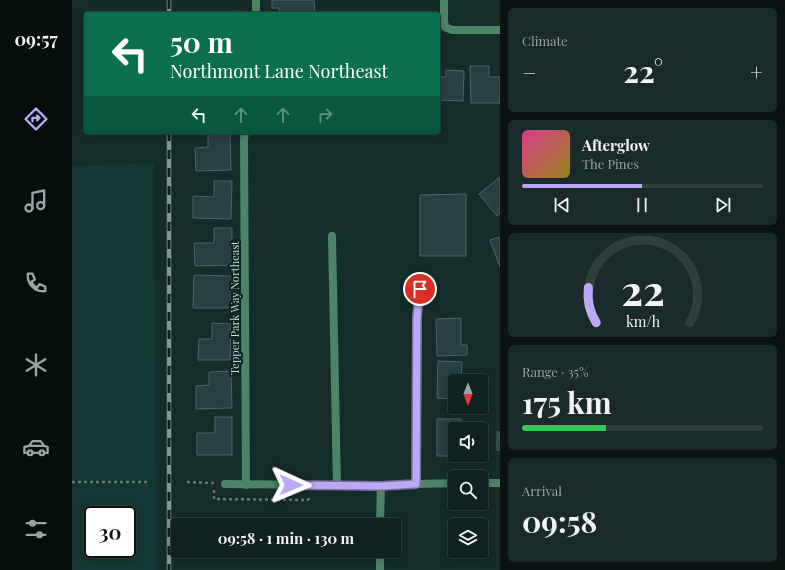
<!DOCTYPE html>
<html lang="en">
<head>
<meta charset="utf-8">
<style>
  :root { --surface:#0f2220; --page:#182a29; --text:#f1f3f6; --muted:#9ba4a5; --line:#2f3f3e; --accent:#bca9f5 }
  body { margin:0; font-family:"Playfair Display",serif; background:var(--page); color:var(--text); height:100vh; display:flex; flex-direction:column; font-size:15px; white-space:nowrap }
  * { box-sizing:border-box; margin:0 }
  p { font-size:13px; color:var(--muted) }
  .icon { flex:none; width:22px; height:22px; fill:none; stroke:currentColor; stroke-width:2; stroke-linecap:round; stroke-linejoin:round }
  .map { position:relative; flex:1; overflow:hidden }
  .sheet { display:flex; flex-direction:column; gap:8px; padding:8px; background:#081312; width:285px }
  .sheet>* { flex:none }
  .guide { position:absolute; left:12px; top:12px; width:356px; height:122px; border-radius:4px; box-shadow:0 2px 10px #0003,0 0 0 1px var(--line); background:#0b6e4f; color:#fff; overflow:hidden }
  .needle { width:26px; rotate:180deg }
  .fabs { position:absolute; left:376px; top:374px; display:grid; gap:8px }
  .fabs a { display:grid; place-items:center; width:40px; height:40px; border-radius:4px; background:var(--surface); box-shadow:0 2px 10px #0003,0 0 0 1px var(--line); font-size:20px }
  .speed { position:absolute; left:12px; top:506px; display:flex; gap:8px; font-size:20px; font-weight:700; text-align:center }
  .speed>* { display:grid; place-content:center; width:52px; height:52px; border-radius:50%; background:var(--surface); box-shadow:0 2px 10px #0003,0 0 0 1px var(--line); line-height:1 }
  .speed .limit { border:2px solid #111; border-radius:6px; background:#fff; color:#111 }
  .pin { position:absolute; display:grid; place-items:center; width:34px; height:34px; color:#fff; margin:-17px; border:2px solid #fff; border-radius:50%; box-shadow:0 1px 4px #0007 }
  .me { position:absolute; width:44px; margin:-22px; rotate:91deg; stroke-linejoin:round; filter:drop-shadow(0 0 3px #0008) }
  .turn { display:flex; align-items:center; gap:14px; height:84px; padding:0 20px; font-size:18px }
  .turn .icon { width:52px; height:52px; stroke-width:2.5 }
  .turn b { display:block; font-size:28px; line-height:34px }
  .lanes { display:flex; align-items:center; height:38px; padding:0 20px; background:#0003; justify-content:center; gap:20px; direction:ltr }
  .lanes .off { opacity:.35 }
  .big { font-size:30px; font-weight:700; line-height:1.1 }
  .sheet .card { flex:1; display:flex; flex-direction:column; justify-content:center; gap:6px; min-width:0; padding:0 14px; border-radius:6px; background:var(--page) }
  .sheet .dial { align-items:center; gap:0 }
  .dial svg { height:104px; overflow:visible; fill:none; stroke:var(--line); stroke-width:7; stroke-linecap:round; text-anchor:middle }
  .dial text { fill:var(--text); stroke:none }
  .song { display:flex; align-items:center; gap:12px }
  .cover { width:48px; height:48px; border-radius:6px; background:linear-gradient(135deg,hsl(330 70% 55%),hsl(50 70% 35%)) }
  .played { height:4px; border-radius:2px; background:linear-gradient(90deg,var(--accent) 50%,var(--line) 50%) }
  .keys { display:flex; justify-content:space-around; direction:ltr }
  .heat { display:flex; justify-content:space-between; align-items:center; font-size:22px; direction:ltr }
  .charge { height:6px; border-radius:3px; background:linear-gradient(90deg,#34c759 35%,var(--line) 0) }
  .trip { position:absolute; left:99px; top:518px; width:230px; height:40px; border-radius:4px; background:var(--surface); box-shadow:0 2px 10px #0003,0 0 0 1px var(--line); font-weight:700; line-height:40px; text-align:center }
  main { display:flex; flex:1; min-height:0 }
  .tab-bar { display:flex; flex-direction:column; width:72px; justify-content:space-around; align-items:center; background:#060e0d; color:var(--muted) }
  .tab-bar .icon { width:28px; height:28px }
  .tab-bar .current { color:var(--accent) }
  .tab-bar b { font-size:18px; color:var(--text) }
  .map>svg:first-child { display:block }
</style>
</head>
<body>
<main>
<nav class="tab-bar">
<b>09:57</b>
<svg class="icon current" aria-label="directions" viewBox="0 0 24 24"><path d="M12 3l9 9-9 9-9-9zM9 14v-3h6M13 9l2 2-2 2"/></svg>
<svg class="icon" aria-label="music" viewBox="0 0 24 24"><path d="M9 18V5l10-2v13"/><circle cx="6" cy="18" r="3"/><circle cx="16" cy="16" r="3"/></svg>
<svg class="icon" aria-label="phone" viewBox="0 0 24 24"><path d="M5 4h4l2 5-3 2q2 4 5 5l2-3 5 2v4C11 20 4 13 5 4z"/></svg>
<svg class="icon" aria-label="climate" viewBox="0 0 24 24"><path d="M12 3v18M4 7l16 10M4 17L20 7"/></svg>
<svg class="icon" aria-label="car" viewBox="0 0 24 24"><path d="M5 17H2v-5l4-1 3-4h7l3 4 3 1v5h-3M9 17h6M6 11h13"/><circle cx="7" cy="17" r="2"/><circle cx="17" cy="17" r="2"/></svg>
<svg class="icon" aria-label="filters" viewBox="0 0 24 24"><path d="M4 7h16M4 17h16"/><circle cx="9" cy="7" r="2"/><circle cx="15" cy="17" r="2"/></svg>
</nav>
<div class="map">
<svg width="428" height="570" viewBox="0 0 428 570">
  <rect width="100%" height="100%" fill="#142d2a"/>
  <path fill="#133732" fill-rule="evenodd" d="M82 163 84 570H0V166ZM21 515H55V549H21Z"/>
  <g fill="#264043" stroke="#4b6669">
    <path d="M200 0H242L243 14H207V8H200Z"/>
    <path d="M167 11V14H151L150 12Z"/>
    <path d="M398 66H417V77H428V103H399Z"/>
    <path d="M374 70 392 71 391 101 366 100V77H374Z"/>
    <path d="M136 133H158L159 170 124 171 123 148 136 147Z"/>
    <path d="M428 177V213L425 216 407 194Z"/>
    <path d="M142 181H160L159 219 121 218V196L142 197Z"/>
    <path d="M394 194V256H348V195Z"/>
    <path d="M142 228H160V265L123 266 122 243H142Z"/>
    <path d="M428 237V267L418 240Z"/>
    <path d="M122 275 160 276 159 308H121Z"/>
    <path d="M389 318V345H395V355L365 356 364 319Z"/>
    <path d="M140 323 159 324 158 360H126L127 339H140Z"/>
    <path d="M366 361 390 362 389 381H383V399L365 398Z"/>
    <path d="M159 371 160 408 124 409V386L137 385V372Z"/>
    <path d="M143 417H160V455H125V433H143Z"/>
    <path d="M365 419H389V429H383V455L389 456H365Z"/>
    <rect x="425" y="432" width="3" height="18"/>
  </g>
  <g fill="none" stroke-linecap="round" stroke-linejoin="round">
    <g stroke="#647875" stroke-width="2.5" stroke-dasharray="3 3" stroke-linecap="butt">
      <path d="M0 482H78"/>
      <path d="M115 482 142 483"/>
      <path d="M142 490V499L235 500 239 498"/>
    </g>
    <g stroke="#4b8467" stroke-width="8">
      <path d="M372 0V20L373 27 380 30H428"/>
      <path d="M184 14V0"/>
      <path d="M173 132 172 139 174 485"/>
      <path d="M260 236 265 486"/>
      <path d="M409 483H428"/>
      <path d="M153 484 309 486 344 484 383 483"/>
      <path d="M344 484 345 317 348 289"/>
      <path d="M308 525 309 486"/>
      <path d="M308 570V551"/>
    </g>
    <g stroke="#849794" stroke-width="4.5">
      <g id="rail">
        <path d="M97 0V14"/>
        <path d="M97 132V570"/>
      </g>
    </g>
    <use href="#rail" stroke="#0a2420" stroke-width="3" stroke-dasharray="9" stroke-linecap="butt"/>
  </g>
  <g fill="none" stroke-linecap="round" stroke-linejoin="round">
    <g stroke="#7a6e9f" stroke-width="10">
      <path id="route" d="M219 485 309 486 344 484 345 317 348 289"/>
    </g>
    <use href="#route" stroke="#bca9f5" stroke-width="7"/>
  </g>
  <g text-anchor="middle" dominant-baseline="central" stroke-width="4" stroke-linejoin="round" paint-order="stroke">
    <g font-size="11" fill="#cbd9d6" stroke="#0a2420">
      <text transform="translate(162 308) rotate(-90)">Tepper Park Way Northeast</text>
    </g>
  </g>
</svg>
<div class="fabs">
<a><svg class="needle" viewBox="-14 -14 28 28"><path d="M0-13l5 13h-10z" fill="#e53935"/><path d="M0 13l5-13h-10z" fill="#9ba4a5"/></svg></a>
<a><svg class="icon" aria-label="sound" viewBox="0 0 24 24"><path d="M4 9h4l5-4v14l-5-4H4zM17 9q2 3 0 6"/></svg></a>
<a><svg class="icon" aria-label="search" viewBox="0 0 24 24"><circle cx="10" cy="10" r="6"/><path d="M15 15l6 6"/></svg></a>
<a><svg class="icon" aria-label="layers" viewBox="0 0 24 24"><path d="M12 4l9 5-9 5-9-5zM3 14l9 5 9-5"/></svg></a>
</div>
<div class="speed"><div class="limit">30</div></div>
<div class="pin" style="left:348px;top:289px;background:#d93025"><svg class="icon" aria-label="arrive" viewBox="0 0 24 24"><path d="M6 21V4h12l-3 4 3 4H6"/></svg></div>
<svg class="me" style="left:219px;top:485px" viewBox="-20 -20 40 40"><path d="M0-17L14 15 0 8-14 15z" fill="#bca9f5" stroke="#fff" stroke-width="4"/></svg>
<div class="trip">09:58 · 1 min · 130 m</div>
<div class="guide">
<div class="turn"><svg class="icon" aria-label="left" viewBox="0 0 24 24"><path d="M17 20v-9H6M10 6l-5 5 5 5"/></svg><div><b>50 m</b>Northmont Lane Northeast</div></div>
<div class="lanes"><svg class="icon" aria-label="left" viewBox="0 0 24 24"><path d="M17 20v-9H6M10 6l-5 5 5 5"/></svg><svg class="icon off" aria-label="ahead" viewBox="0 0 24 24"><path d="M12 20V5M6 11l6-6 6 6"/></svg><svg class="icon off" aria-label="ahead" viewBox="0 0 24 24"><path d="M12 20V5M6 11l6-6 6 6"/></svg><svg class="icon off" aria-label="right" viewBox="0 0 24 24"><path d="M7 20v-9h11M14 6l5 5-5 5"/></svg></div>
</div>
</div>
<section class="sheet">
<div class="card"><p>Climate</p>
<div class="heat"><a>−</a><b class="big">22°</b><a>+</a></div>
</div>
<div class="card">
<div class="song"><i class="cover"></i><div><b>Afterglow</b><p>The Pines</p></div></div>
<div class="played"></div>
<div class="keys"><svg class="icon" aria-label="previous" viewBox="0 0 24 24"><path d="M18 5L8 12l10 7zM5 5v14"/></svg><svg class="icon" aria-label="pause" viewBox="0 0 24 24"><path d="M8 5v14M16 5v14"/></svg><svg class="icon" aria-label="next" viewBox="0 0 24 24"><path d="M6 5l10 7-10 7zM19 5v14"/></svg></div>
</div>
<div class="card dial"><svg viewBox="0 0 100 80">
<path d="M14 69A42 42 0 1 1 86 69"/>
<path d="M14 69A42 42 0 0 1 8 42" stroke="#bca9f5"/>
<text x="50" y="56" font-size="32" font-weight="700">22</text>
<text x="50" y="72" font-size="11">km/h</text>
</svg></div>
<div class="card"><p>Range · 35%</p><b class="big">175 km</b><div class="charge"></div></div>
<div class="card"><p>Arrival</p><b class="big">09:58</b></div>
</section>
</main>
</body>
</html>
